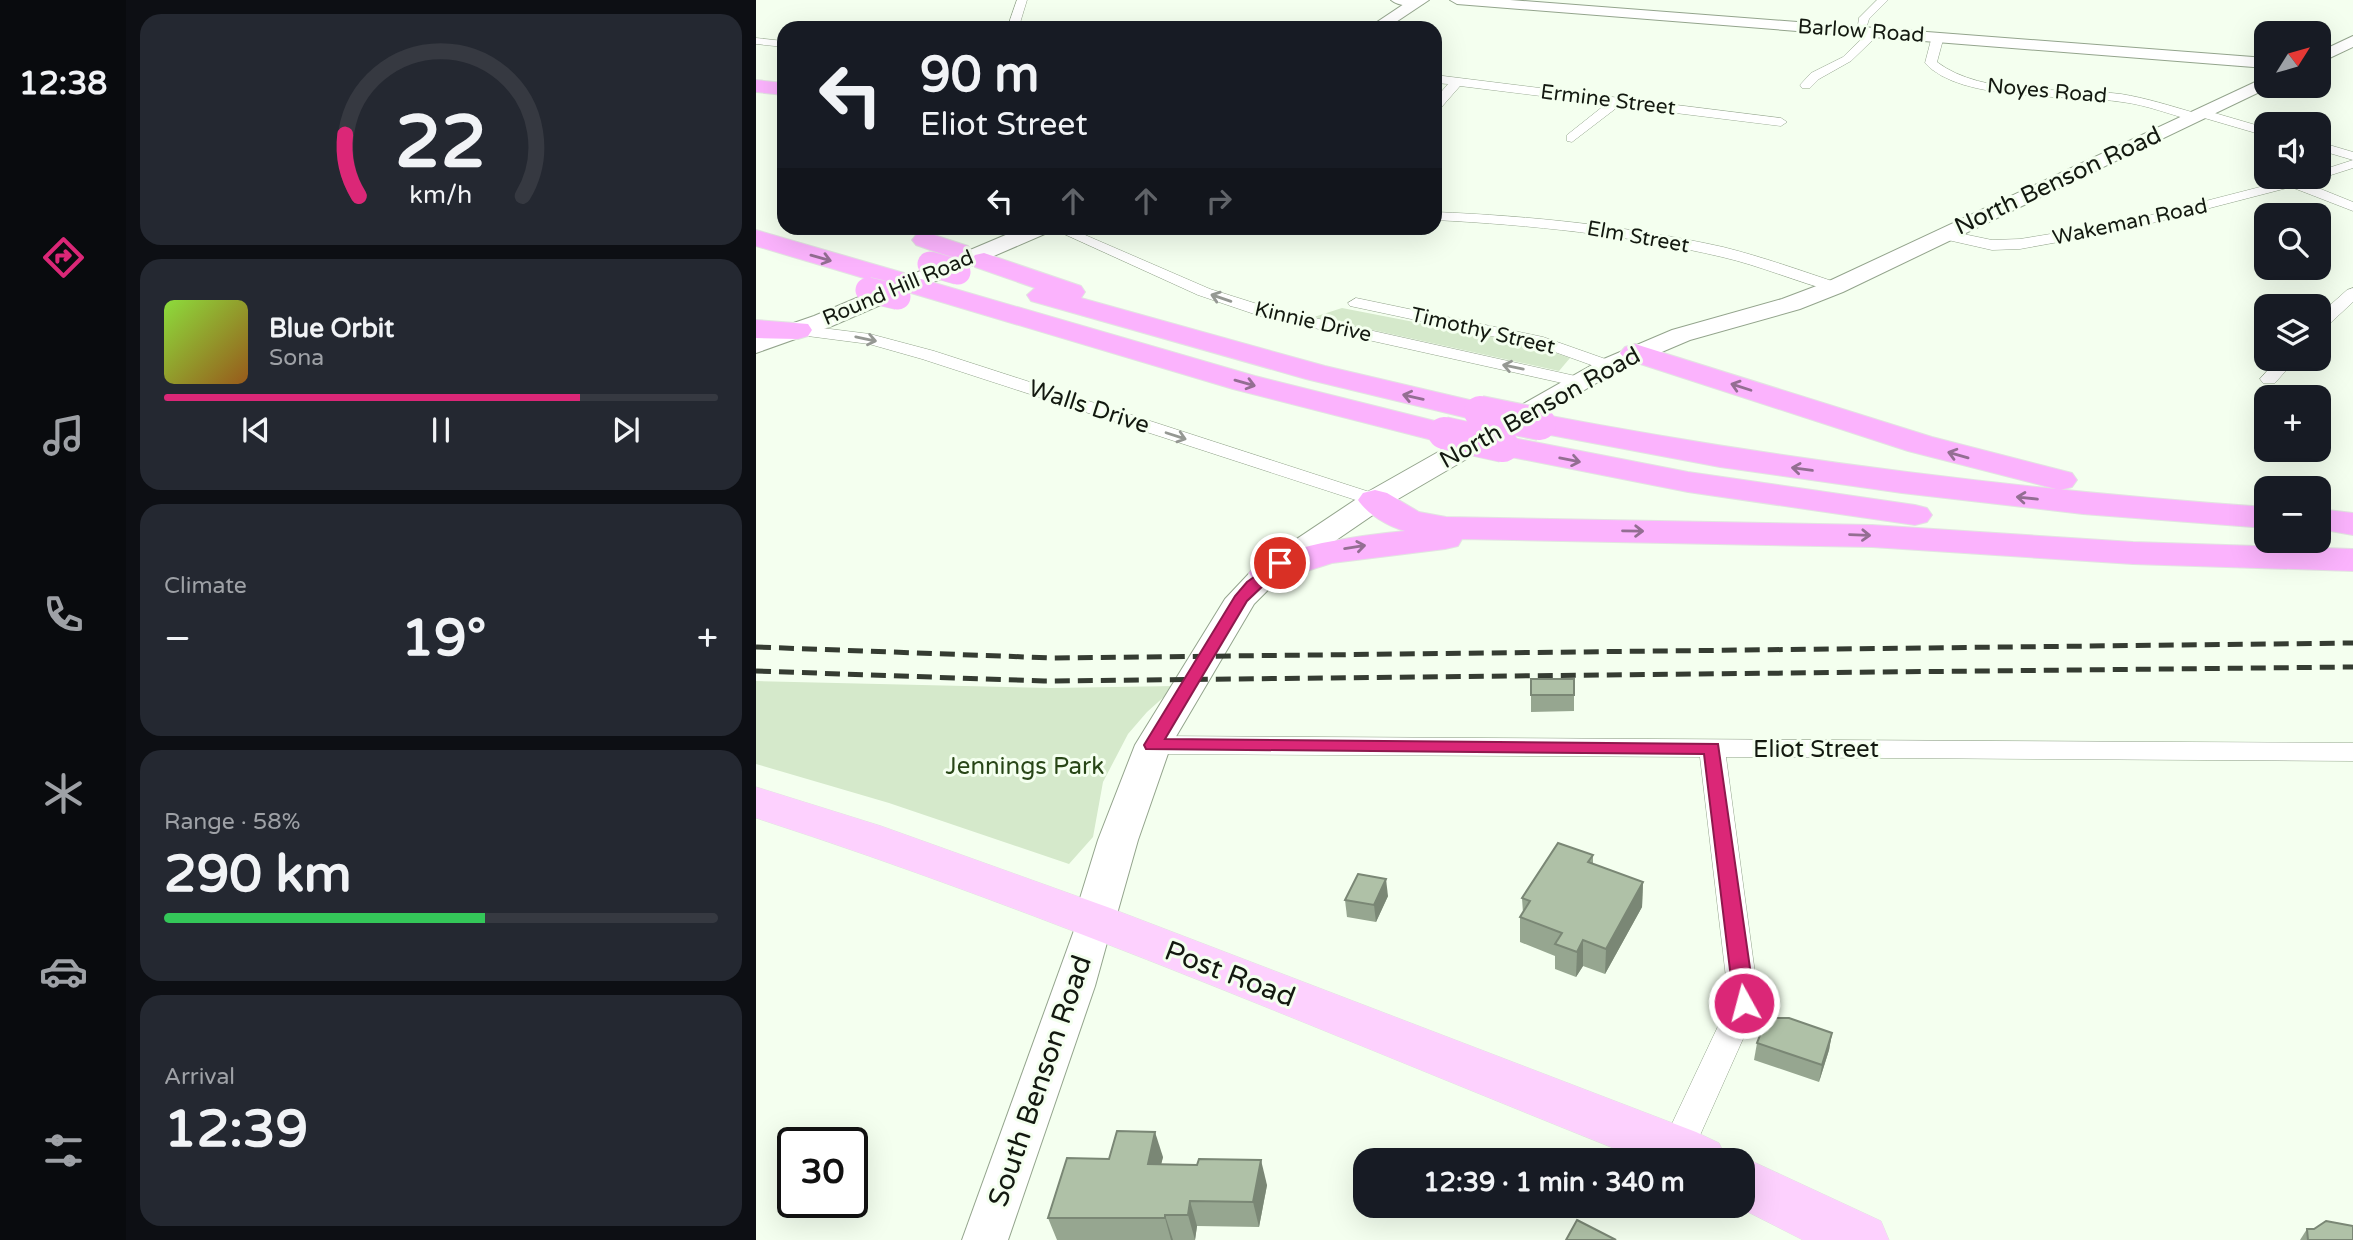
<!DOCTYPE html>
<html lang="en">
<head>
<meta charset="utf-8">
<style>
  :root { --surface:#171b24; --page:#242831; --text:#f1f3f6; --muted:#9ea1a6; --line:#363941; --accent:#db2777 }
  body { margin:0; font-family:"Varela Round",sans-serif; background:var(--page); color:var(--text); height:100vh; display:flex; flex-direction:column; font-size:26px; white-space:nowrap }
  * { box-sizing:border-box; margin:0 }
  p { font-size:23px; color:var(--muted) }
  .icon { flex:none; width:38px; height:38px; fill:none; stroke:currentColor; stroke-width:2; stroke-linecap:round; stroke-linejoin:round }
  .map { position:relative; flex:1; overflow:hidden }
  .side { display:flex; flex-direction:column; gap:14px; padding:14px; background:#0d0f14; width:630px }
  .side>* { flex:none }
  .guide { position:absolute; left:21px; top:21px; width:665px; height:214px; border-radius:21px; box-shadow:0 7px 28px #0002; background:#171b24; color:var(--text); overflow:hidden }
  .needle { width:46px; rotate:53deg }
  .fabs { position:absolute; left:1498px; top:21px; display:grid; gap:14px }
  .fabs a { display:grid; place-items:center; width:77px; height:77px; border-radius:14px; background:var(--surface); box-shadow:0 7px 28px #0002; font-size:35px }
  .speed { position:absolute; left:21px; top:1127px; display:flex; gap:14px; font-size:35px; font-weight:700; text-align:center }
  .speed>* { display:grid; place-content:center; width:91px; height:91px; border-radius:50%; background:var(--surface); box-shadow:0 7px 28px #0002; line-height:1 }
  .speed .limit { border:4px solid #111; border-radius:10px; background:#fff; color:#111 }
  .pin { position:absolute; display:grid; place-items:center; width:60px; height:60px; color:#fff; margin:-30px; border:4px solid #fff; border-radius:50%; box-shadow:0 2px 7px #0007 }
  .me { position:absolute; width:77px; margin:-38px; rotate:353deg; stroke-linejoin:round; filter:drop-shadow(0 0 5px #0008) }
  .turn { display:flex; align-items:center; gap:24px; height:147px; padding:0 28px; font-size:32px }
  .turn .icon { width:91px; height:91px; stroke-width:2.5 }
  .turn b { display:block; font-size:49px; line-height:60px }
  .lanes { display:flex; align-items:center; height:66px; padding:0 28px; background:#0003; justify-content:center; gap:35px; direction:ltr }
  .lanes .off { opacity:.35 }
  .big { font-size:52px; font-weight:800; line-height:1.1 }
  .side .widget { flex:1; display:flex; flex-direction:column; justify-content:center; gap:10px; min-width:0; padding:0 24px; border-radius:21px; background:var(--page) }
  .side .dial { align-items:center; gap:0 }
  .dial svg { height:182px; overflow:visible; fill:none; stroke:var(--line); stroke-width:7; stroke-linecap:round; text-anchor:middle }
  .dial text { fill:var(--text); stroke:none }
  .song { display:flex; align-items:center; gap:21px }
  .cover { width:84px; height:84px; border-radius:10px; background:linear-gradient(135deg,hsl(90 70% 55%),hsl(30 70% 35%)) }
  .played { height:7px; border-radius:4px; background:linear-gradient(90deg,var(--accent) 75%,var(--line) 75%) }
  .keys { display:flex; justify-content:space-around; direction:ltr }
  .heat { display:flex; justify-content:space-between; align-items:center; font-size:38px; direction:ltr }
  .charge { height:10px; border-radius:5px; background:linear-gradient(90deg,#34c759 58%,var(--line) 0) }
  .trip { position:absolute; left:597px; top:1148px; width:402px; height:70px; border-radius:21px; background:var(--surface); box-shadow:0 7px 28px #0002; font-weight:800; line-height:70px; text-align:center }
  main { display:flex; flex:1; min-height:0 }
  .tabs { display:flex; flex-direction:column; width:126px; justify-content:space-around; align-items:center; background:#090b0e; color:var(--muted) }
  .tabs .icon { width:49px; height:49px }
  .tabs .current { color:var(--accent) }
  .tabs b { font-size:32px; color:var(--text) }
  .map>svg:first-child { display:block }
</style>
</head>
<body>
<main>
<nav class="tabs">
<b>12:38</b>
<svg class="icon current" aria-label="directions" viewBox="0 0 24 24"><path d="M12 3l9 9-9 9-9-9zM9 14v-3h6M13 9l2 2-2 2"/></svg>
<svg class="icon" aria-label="music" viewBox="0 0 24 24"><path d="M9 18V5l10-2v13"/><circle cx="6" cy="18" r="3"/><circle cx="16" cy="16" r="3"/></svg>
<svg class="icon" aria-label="phone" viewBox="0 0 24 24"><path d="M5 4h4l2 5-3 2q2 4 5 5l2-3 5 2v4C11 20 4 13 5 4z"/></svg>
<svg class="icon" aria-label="climate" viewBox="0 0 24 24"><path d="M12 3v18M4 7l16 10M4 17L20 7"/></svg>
<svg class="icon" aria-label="car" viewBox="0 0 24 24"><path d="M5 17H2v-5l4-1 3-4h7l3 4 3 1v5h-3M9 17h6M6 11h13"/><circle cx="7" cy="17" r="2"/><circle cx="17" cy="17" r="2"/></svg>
<svg class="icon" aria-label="filters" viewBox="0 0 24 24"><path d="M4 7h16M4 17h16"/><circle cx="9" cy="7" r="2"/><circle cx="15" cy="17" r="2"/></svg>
</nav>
<section class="side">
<div class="widget dial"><svg viewBox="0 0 100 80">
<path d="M14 69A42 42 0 1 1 86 69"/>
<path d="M14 69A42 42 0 0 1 8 42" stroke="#db2777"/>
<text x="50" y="56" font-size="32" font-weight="700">22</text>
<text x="50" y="72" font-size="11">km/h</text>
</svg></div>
<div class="widget">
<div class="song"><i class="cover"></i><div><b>Blue Orbit</b><p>Sona</p></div></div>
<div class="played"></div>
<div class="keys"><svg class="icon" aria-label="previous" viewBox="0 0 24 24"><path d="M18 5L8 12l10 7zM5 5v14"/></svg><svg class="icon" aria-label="pause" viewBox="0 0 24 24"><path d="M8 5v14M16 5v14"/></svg><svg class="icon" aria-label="next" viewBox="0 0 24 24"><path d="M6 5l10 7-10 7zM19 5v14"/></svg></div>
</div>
<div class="widget"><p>Climate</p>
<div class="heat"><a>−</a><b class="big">19°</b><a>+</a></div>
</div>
<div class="widget"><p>Range · 58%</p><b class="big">290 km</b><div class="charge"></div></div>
<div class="widget"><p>Arrival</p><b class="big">12:39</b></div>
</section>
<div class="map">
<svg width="1597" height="1240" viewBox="0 0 1597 1240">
  <rect width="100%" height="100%" fill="#f4ffef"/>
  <g fill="#d5e9cb">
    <path d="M586 308 776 345 814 358 803 371 558 317Z"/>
    <path d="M0 681 295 688 420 686 391 712 372 734 347 782 337 837 313 864 133 803 0 764Z"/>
  </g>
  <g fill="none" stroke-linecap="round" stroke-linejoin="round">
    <g stroke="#93a48c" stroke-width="1">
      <g id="minor">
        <path d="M261 0H271L264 23 268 28H256L253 23Z"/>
        <path d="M1121 0H1132L1113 19 1109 32H1101L1103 18Z"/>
        <path d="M1115 30 1125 32 1095 61 1063 79 1054 88H1046L1044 85 1055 73 1087 57Z"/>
        <path d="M1182 33 1188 36 1181 62C1227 97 1310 87 1365 94 1390 98 1415 106 1439 113L1445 109 1510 128V136L1445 117 1439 121C1415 115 1391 105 1366 102 1315 94 1205 103 1169 63L1176 36Z"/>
        <path d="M0 38 28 41V47L0 44Z"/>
        <path d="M679 75 1025 118 1031 122 1025 126 863 106 816 142 811 141V135L850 104 704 86 683 110 679 111V99L692 84 679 83Z"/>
        <path d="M1563 142 1597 152V168L1550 183 1597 202V211L1535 187 1369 230 1264 249 1236 250 1183 238 1180 235 1188 230 1236 240 1264 239 1368 222 1543 177H1563V171L1597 160 1563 150Z"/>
        <path d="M679 212C776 216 872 226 967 247 1007 257 1046 271 1085 284L1087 287 1079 292C1041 282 1005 266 966 257 872 235 776 225 679 220Z"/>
        <path d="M295 228H313L454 289 514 308 824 377 833 382 824 387 504 316 442 295Z"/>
        <path d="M1597 288V302L1569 328 1563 329V315L1591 290Z"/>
        <path d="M600 298 787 337 858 362 861 366 852 371 782 346 594 306 592 303Z"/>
        <path d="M42 325 114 334 178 351 626 496 629 500 626 504H612L166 359 113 344 36 334 33 330 36 326Z"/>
        <path d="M1522 359H1540L1519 383H1507L1504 379Z"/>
        <path d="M397 736 1597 743V761L970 757 1003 1003 933 1160H911L904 1149 973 1003 944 757 397 754 388 751 384 745 388 739Z"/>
      </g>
    </g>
    <g stroke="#93a48c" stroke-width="2">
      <g id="tertiary">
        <path d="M635 0H667L669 2C661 9 642 6 635 0Z"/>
        <path d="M694 0H754L1510 58V68L701 4Z"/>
        <path d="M338 906 351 911 357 921 339 986 252 1240H206L325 911Z"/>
      </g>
    </g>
    <g stroke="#93a48c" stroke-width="2">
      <g id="secondary">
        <path d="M654 0H673L631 28H612Z"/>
        <path d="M1597 36V47L1563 63V52Z"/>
        <path d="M1510 77V86H1516L1087 292 1044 309 934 340 861 371 630 506 522 580 498 604 415 745 382 840 359 921 353 933 338 937 323 933 317 921 342 840 379 745 469 599 500 566 608 494 843 361 916 330 1026 299 1071 282Z"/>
        <path d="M266 228H294L291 233 76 326 0 353V336L58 316Z"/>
      </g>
    </g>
    <g stroke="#e3e3e2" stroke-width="1">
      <g id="primary">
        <path d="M0 787 125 826 354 908 940 1132 963 1143 971 1160H887C594 1043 300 915 0 818Z"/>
        <path d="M987 1157 1125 1221 1133 1240H1047L980 1206H987V1160H978Z"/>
      </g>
    </g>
    <g stroke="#e3e3e2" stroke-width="2">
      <g id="motorway">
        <path d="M0 80 28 83V95L0 92Z"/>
        <path d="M0 230 148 273 152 279 148 285 138 287 0 246Z"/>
        <path d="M169 232 212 246 216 252 212 258 203 260 160 245 156 240 160 235Z"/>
        <path d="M228 253 325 286 329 292 325 298 569 366 735 405 740 412 735 419 724 421 550 379 275 301 271 295 279 288 219 267 215 261 219 255Z"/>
        <path d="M165 279 499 376 699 426 704 433 699 440 688 443 477 389 155 293 151 287 155 281Z"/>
        <path d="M0 320 52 324 56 330 52 336 42 339 0 338Z"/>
        <path d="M879 344 1176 437 1316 473 1321 480 1316 487 1304 490 1152 451 869 359 864 353 869 347Z"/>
        <path d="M784 414C1025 460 1266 490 1510 507V528L1327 514 1146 493 964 467 773 431 768 424 773 417Z"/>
        <path d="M747 436 932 472 1159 505 1171 508 1176 515 1171 522 1159 525 932 492 735 453 731 446 735 439Z"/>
        <path d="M619 490 631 493 663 512 690 517 1116 525 1377 542 1597 549V571L1377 564 1116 547 706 539 702 546 689 549 576 563 511 584 498 581 493 573C510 547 616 534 649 531 633 527 611 514 602 500L607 493Z"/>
        <path d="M1563 509 1597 513V535L1563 529Z"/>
      </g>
    </g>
    <use href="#minor" fill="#fff" fill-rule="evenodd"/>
    <use href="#tertiary" fill="#fff" fill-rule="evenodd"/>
    <use href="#secondary" fill="#fff" fill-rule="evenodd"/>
    <use href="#primary" fill="#fdd1fe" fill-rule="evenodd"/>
    <use href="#motorway" fill="#fbb3fd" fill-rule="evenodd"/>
    <g stroke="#353c32" stroke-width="5" stroke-dasharray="15 8" stroke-linecap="butt">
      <path d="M0 647 298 658 1597 643"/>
      <path d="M0 671 288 681 1597 667"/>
    </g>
    <g stroke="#e3e3e2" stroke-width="26" stroke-linecap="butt">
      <g id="motorway-bridge-far1">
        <path d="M174 264 202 272"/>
        <path d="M112 290 142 297"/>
      </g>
    </g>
    <g stroke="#e3e3e2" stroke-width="34" stroke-linecap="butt">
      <g id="motorway-bridge">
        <path d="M724 412 784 424"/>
        <path d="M688 433 747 446"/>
      </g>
    </g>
    <use href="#motorway-bridge-far1" stroke="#fbb3fd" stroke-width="25"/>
    <use href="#motorway-bridge" stroke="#fbb3fd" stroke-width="32"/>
  </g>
  <g fill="#96a690">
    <path d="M775 679H818V711L775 712Z"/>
    <path d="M837 855V864L887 882 886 907 849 974 827 966 820 977 799 969V956L764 942V917L767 913 766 898Z"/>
    <path d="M632 896 620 922 591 917 589 900Z"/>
    <path d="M1076 1033 1073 1050 1063 1082 998 1060 1001 1043Z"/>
    <path d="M407 1157 405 1164 511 1185 503 1227 441 1226 439 1240H301L292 1218 353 1159Z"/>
    <path d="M1551 1229H1558L1597 1240H1544Z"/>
  </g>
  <g fill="#7a8775">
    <path d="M630 879 632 896 620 922 618 905Z"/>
    <path d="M887 882 886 907 849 974 850 949Z"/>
    <path d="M827 940V966L820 977 821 952Z"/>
    <path d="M1076 1033 1073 1050 1063 1082 1066 1065Z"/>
    <path d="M399 1132 407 1157 399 1189 392 1164Z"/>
    <path d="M505 1160 511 1185 503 1227 497 1202Z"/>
    <path d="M434 1201 441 1226 439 1240 432 1215Z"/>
    <path d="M409 1215 417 1240H415L409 1218Z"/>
  </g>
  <g fill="#afc1a7" stroke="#7a8775" stroke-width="2">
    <rect x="775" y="679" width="43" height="16"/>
    <path d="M802 843 837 855 832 862 887 882 850 949 827 940 821 952 799 944 806 933 764 917 774 901 766 898Z"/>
    <path d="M602 874 630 879 618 905 589 900Z"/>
    <path d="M1011 1018H1033L1076 1033 1066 1065 1001 1043Z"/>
    <path d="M361 1131 399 1132 392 1164 441 1165 443 1159 505 1160 497 1202 434 1201 432 1215H409V1218H292L311 1158 353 1159Z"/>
    <path d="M821 1220 860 1240H810Z"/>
    <path d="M1570 1221 1597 1226V1240H1552L1551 1229H1558Z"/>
  </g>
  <defs><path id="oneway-shaft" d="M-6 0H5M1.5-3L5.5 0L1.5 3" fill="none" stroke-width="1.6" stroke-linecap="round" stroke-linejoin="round" transform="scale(1.75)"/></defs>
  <g stroke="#936e92">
    <use href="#oneway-shaft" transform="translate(65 258) rotate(16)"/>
    <use href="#oneway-shaft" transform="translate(489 383) rotate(16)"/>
    <use href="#oneway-shaft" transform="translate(985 387) rotate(-162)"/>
    <use href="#oneway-shaft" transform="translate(657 397) rotate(-167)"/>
    <use href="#oneway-shaft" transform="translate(1202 455) rotate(-164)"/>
    <use href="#oneway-shaft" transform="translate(814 460) rotate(11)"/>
    <use href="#oneway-shaft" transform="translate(1046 469) rotate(-172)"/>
    <use href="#oneway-shaft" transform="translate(1271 498) rotate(-174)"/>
    <use href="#oneway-shaft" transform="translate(877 531) rotate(1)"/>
    <use href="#oneway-shaft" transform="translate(1104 535) rotate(2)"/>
    <use href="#oneway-shaft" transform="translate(599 547) rotate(-9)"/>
  </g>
  <g stroke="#959893">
    <use href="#oneway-shaft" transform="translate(465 298) rotate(-161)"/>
    <use href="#oneway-shaft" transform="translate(110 339) rotate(12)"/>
    <use href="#oneway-shaft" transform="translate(757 367) rotate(-168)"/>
    <use href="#oneway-shaft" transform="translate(420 436) rotate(18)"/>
  </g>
  <path fill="#db2777" stroke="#8e194d" stroke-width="2" d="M524 559 531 563 491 601 409 739 962 744 999 1003 996 1009 988 1012 981 1009 978 1003 948 754 390 749 388 745 479 596 491 582Z"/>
  <g text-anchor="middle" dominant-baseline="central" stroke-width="6" stroke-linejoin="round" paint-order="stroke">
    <g font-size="21" fill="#131910" stroke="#f4ffef">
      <text transform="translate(1105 31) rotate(4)">Barlow Road</text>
      <text transform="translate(1291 91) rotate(5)">Noyes Road</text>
      <text transform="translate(852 100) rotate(7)">Ermine Street</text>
      <text transform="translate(1374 222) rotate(-12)">Wakeman Road</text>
      <text transform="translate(882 237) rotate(10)">Elm Street</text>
      <text transform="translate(142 288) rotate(-23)">Round Hill Road</text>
      <text transform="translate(557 322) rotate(13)">Kinnie Drive</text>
      <text transform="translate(727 331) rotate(13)">Timothy Street</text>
    </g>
    <g font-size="24" fill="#131910" stroke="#f4ffef">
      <text transform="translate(1302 181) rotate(-25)">North Benson Road</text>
      <text transform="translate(333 407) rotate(18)">Walls Drive</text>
      <text transform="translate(784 408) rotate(-29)">North Benson Road</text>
      <text x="1060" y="749">Eliot Street</text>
    </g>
    <g font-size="24" fill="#284617" stroke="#f4ffef">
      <text x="269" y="766">Jennings Park</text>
    </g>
    <g font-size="28" fill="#131910" stroke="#f4ffef">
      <text transform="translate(474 974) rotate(21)">Post Road</text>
      <text transform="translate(284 1081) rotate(-71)">South Benson Road</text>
    </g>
  </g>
</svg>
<div class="fabs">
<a><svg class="needle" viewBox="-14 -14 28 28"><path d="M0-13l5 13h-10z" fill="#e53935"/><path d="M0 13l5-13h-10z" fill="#9ea1a6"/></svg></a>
<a><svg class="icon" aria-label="sound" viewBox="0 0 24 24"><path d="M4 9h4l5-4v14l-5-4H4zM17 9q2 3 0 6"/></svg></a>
<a><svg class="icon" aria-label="search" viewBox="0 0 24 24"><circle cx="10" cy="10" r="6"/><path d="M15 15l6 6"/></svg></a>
<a><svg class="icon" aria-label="layers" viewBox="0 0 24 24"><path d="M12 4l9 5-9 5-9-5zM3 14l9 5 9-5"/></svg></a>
<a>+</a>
<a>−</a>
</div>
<div class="speed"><div class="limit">30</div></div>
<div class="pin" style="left:524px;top:563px;background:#d93025"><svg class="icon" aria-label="arrive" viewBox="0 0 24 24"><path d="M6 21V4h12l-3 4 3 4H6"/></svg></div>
<svg class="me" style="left:988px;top:1003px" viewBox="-20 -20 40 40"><circle r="17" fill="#db2777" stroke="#fff" stroke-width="3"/><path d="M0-11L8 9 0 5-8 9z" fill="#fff"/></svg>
<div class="trip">12:39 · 1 min · 340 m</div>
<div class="guide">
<div class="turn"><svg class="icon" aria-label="left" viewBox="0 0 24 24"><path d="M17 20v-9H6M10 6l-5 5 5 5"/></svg><div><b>90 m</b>Eliot Street</div></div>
<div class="lanes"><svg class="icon" aria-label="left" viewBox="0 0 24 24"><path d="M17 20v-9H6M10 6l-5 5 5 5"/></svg><svg class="icon off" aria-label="ahead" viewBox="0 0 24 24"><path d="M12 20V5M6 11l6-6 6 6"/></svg><svg class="icon off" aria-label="ahead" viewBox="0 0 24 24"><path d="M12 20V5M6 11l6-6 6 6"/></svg><svg class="icon off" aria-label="right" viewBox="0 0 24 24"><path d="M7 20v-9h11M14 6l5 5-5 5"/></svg></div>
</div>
</div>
</main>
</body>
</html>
